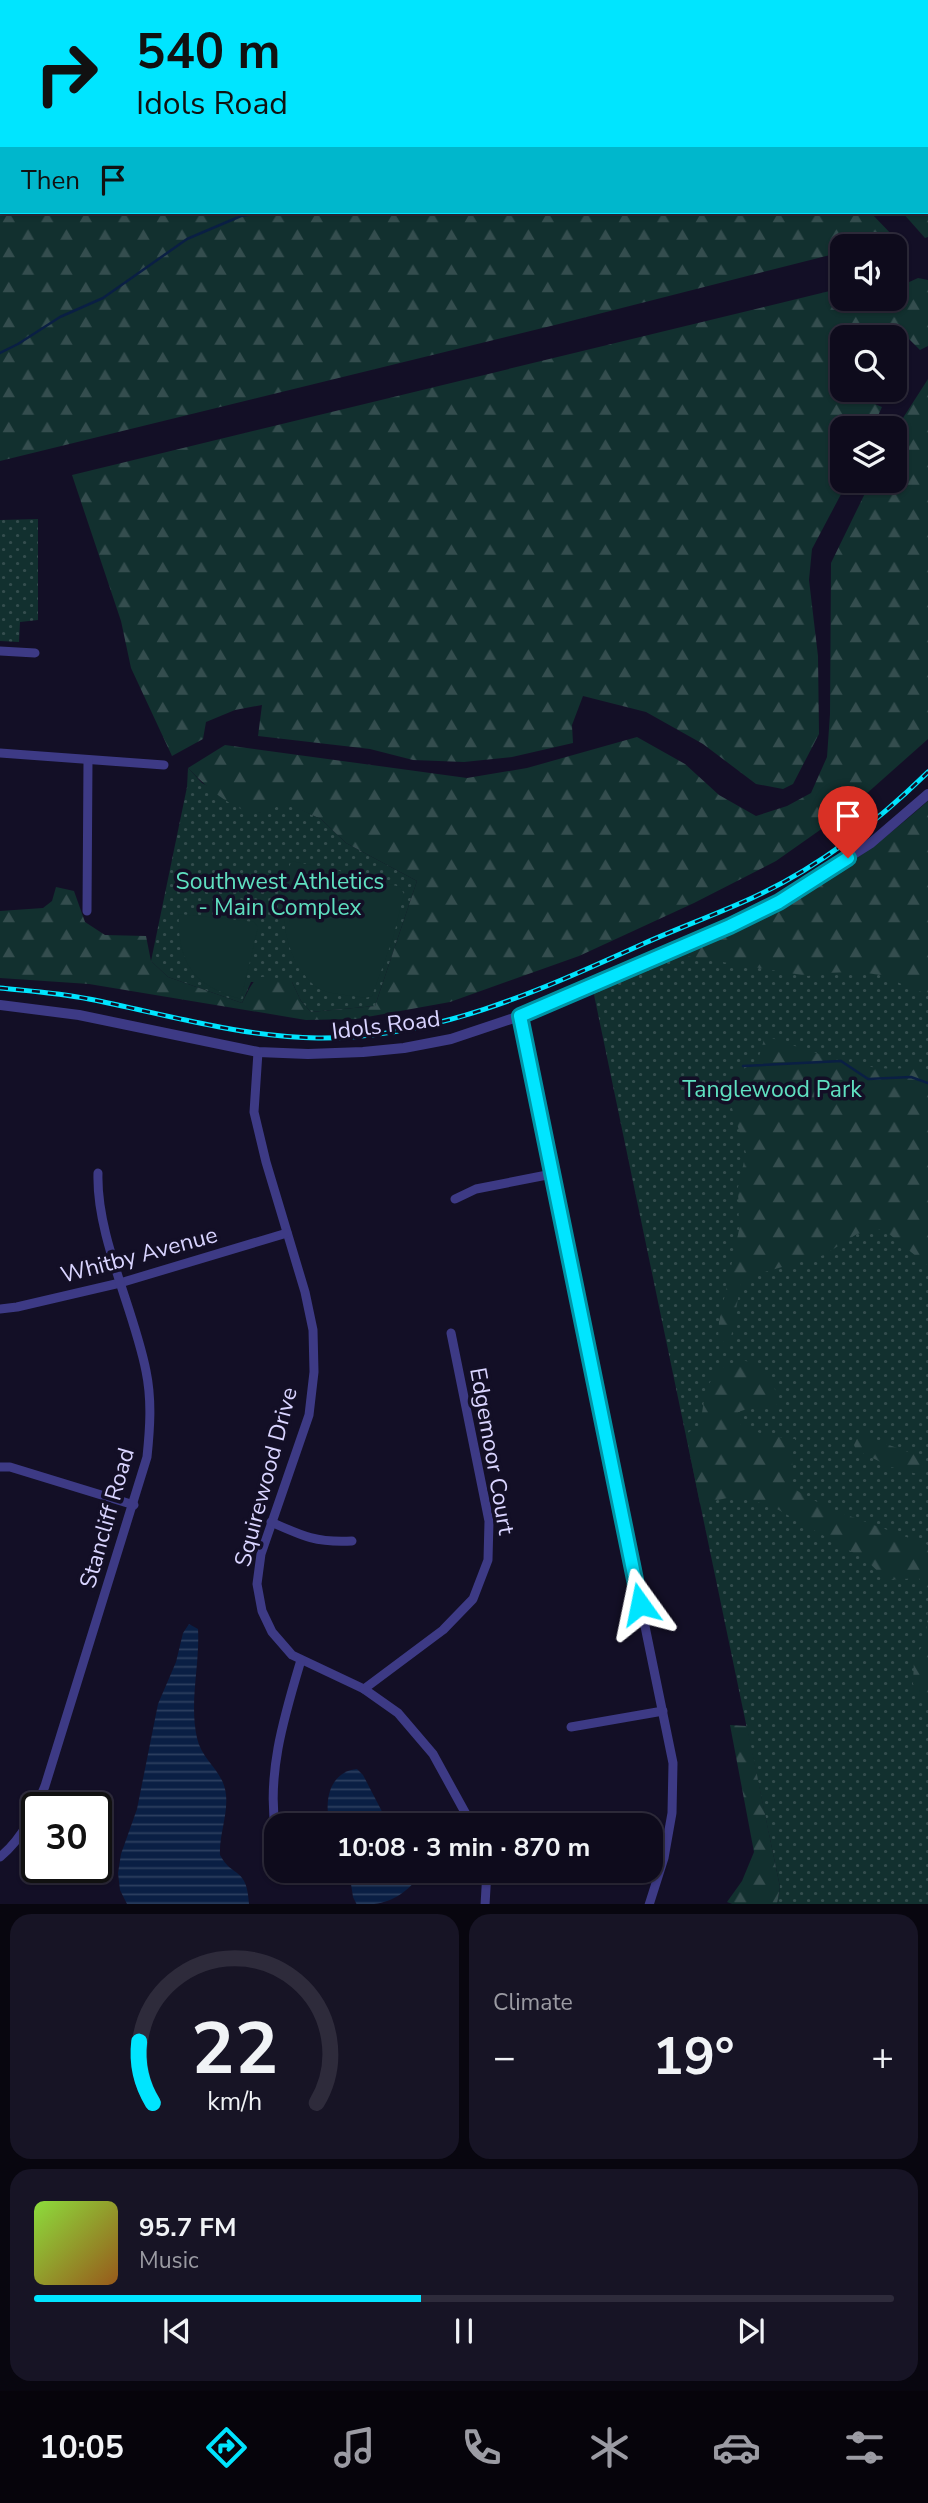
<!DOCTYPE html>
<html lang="en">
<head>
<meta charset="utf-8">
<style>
  :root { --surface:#0e0b1c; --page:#171425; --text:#f1f3f6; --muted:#9b9ba3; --line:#2e2b3b; --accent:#00e5ff }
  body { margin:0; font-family:"Nunito Sans",sans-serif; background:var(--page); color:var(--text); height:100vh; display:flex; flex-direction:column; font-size:26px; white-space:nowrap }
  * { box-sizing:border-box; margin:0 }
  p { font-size:23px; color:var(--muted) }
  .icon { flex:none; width:38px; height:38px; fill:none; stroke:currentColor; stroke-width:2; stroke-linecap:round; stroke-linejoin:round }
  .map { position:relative; height:1904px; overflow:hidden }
  .side { display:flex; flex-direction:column; gap:10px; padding:10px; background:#08060f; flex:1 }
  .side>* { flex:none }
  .hud { position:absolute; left:0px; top:0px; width:929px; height:214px; box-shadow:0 2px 5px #0004,0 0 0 2px var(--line); background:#00e5ff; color:#111; overflow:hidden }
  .fabs { position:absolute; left:830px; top:234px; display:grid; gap:14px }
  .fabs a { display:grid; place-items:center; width:77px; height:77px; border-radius:14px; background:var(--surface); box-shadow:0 2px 5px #0004,0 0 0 2px var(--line); font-size:35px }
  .speed { position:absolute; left:21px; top:1792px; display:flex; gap:14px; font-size:35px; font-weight:700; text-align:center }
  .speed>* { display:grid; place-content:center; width:91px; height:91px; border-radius:50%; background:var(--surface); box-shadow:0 2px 5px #0004,0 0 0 2px var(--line); line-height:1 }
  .speed .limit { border:4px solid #111; border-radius:10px; background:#fff; color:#111 }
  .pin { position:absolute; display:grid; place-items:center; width:60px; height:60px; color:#fff; margin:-72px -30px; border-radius:50% 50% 50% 0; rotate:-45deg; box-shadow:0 0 7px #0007 }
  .pin .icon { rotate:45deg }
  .me { position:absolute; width:77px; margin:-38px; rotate:348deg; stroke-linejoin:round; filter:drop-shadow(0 0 5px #0008) }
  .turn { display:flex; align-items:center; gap:24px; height:147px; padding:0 21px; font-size:32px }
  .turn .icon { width:91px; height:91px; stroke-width:2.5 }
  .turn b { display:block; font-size:49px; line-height:60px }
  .then { display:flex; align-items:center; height:66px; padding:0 21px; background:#0003; gap:14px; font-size:26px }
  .big { font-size:52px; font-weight:700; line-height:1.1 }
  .side .widget { flex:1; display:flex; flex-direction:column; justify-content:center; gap:10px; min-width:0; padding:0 24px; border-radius:21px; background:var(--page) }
  .side .dial { align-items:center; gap:0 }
  .dial svg { height:182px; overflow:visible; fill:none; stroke:var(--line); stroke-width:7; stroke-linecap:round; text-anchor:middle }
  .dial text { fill:var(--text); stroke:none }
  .song { display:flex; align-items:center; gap:21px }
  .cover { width:84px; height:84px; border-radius:10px; background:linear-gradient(135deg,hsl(90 70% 55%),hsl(30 70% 35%)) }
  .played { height:7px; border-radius:4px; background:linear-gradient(90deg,var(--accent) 45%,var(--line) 45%) }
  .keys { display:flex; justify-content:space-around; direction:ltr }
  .heat { display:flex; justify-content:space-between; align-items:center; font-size:38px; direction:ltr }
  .side .tiles { flex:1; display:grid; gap:10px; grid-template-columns:1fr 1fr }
  .widget:last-child { grid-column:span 2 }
  .trip { position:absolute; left:264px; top:1813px; width:399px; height:70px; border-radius:21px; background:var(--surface); box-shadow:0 2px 5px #0004,0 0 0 2px var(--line); font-weight:700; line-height:70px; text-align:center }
  .menu { display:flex; height:112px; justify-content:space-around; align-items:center; background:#06040b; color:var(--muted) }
  .menu .icon { width:49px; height:49px }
  .menu .current { color:var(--accent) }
  .menu b { font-size:32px; color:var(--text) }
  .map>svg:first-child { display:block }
</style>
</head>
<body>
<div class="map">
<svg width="928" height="1905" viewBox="0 0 928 1905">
  <defs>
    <pattern id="grass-dots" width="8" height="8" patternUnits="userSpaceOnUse" patternTransform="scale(1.75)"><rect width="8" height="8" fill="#12302f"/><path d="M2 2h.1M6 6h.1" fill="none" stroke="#344d4e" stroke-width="1.8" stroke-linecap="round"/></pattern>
    <pattern id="forest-firs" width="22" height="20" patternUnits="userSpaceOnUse" patternTransform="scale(1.75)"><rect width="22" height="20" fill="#12302f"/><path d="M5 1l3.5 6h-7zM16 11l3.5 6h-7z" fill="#344d4e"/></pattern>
    <pattern id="water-rules" width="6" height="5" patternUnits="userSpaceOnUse" patternTransform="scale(1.75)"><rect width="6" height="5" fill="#0a1f44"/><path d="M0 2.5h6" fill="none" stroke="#2d3f60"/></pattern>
  </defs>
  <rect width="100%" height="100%" fill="#130f26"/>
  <g fill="url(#grass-dots)">
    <path d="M38 519V620L20 622 19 642 0 641V520Z"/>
    <path d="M188 768 202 783 259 813 285 802 321 819 346 843 417 881 375 1006 311 1012 301 1001 292 982H251L242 1003 168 977 151 961 187 787Z"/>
    <path d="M928 808V1904H777L780 1887 593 990 679 955C697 958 813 894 834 881 867 859 897 832 928 808Z"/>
  </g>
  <g fill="url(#forest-firs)">
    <path d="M0 0H811L2 2V212H870L895 238 862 247H842V252L563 323 0 461Z"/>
    <path d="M851 0H928V237L925 238 902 212H928V2H851Z"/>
    <path d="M918 278 928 280V346L920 350 905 335 864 324 855 330 852 338H842V371L836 388 882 407 872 429H842V481H848L812 549 809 580 818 656 819 734 793 784 783 789 756 784 703 744 646 712 583 696 572 725 573 743 512 757 464 762 413 760 370 749 258 736 262 705 235 710 206 722 203 739 172 756 131 668 121 621 72 475 842 288V299H894V289Z"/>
    <path d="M928 379V739L847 811 776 861 694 903 579 956 450 1002 356 1019 306 1020 89 984 0 978V911L43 908 52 901 56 887 74 891 85 922 105 935 146 936 151 961 168 977 242 1003C258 971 256 974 292 982L301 1001 311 1012 375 1006 417 881 346 843 321 819 285 803C277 806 266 813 258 813 235 813 203 784 188 768L225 745 467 778 527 768 637 737 685 764 719 795 756 816 787 806 811 793 827 757 830 714 831 563 871 481H894V432Z"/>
    <path d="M928 801V993C913 992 900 982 886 977 865 970 830 972 808 976L679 955C699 946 719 939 738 930 808 897 870 852 928 801Z"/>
    <path d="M765 1036C801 1047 880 1080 915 1065L928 1078V1266L883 1229 857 1234 824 1255 761 1273 741 1282 730 1343 718 1341 719 1322 739 1230 738 1187 746 1153 732 1108 728 1079 758 1060Z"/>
    <path d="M742 1359C770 1373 774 1372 777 1405L756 1406 738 1412 741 1427 770 1436 795 1439 792 1460 793 1478 787 1485 828 1508 928 1545V1598L919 1578 887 1580 866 1560 777 1509 746 1498H727L700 1504 686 1434 700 1425 706 1388 719 1369Z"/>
    <path d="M864 1436 922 1457 924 1460 921 1475 891 1467 856 1450 854 1445 857 1439Z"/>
    <path d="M928 1610V1710L913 1684 914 1658 925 1642Z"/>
    <path d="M730 1725 747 1726 780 1887 777 1904 735 1905 727 1902 742 1881 754 1852Z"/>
  </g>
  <g fill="#12302f">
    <path d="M291 861 354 874 400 887 404 894 393 938 372 996 365 998C352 995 334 995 322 990 314 987 307 978 302 972 279 938 281 899 291 861Z"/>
    <path d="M179 914 254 922 258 927 241 999C194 986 177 963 179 914Z"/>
  </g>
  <g fill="url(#water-rules)">
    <path d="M189 1624 198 1629C200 1665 189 1702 197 1738 202 1761 224 1771 226 1795 228 1815 219 1835 220 1855 233 1879 247 1866 249 1904H127L120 1890 118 1873 121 1854 137 1809 158 1704 176 1662 183 1633Z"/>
    <path d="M357 1769 363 1775 389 1825H330C324 1803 328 1772 357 1769Z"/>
    <path d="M349 1871H421L423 1873C402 1897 389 1905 357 1905L353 1897Z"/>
  </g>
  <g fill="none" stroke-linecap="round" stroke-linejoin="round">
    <g stroke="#0a1f44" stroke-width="2.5">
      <path d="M731 2 733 0"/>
      <path d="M0 353 18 344 60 317 103 298 187 239 241 216 268 212"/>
      <path d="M743 1066 841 1061 868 1079 911 1077 928 1083"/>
    </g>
    <g stroke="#3d3a85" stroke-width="9">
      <path d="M0 651 35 653"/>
      <path d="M0 753 164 765"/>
      <path d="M87 911 88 760"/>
      <path d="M520 1016 673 1763 672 1813 664 1858 649 1905"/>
      <path d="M258 1052 254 1112 266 1162 305 1292 313 1330 314 1372 309 1415 261 1554 257 1584 262 1611 272 1632 292 1655 364 1689 398 1713 433 1754 472 1825"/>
      <path d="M455 1199 476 1189 552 1174"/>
      <path d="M0 1309 17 1307 120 1283 287 1233"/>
      <path d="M0 1467H10L134 1505"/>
      <path d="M271 1522C302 1536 317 1543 352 1541"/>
      <path d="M364 1689 443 1630 473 1599 488 1560 489 1521 451 1333"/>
      <path d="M571 1727 663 1711"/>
      <path d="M276 1834C266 1775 284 1717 301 1660"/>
      <path d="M0 1857C23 1838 34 1813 45 1786L147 1457C150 1428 152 1400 146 1371 134 1309 96 1236 98 1173"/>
      <path d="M286 1871 288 1878"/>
      <path d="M485 1905 487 1871"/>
    </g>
    <path stroke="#3d3a85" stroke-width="10" d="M0 1005 79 1015 258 1052 308 1054 363 1052 404 1048 451 1039 520 1016 730 926 778 902 871 843 928 794"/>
    <g stroke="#00e5ff" stroke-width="5">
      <path id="rail" d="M0 988C30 991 60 993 89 999 165 1014 240 1037 318 1038 435 1039 541 990 645 943 681 927 717 914 752 898 818 868 877 822 928 772"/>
    </g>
    <use href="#rail" stroke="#130f26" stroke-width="2.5" stroke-dasharray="8" stroke-linecap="butt"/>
  </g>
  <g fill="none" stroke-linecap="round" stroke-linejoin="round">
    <g stroke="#0095a6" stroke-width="18">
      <path id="route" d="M640 1604 520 1016 730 926 779 902 848 858"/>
    </g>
    <use href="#route" stroke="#00e5ff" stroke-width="12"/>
  </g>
  <g text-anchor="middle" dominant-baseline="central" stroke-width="7" stroke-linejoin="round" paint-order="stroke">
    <g font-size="23" fill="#5fe0c0" stroke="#130f26">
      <text x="280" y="881">Southwest Athletics<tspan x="280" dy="26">- Main Complex</tspan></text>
      <text x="772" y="1089">Tanglewood Park</text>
    </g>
    <g font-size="23" fill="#d9d4ff" stroke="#130f26">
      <text transform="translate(386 1025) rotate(-7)">Idols Road</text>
      <text transform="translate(139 1255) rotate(-15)">Whitby Avenue</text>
      <text transform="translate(492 1451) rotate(80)">Edgemoor Court</text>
      <text transform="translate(266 1477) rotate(-75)">Squirewood Drive</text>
      <text transform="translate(107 1518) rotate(-74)">Stancliff Road</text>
    </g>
  </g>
</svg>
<div class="fabs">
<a><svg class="icon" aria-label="sound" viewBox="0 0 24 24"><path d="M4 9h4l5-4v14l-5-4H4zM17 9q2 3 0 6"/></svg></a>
<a><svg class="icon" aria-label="search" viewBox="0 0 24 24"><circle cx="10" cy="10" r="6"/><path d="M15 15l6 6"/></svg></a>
<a><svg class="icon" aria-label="layers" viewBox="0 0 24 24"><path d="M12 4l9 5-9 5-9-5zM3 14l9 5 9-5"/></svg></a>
</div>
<div class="speed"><div class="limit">30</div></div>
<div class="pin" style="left:848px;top:858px;background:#d93025"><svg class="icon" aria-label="arrive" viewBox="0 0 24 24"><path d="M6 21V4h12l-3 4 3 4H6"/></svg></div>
<svg class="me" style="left:640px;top:1604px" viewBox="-20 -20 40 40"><path d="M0-17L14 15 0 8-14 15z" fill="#00e5ff" stroke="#fff" stroke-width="4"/></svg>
<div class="trip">10:08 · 3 min · 870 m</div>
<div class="hud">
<div class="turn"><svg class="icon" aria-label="right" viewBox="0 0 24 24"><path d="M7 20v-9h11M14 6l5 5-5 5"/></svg><div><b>540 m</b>Idols Road</div></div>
<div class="then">Then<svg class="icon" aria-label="arrive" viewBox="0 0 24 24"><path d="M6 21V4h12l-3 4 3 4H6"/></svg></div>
</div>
</div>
<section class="side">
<div class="tiles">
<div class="widget dial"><svg viewBox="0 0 100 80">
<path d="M14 69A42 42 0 1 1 86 69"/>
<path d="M14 69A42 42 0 0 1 8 42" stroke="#00e5ff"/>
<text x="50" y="56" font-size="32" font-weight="700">22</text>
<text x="50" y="72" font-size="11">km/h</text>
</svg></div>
<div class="widget"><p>Climate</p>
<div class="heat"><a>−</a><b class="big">19°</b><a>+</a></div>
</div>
<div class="widget">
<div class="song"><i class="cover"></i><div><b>95.7 FM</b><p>Music</p></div></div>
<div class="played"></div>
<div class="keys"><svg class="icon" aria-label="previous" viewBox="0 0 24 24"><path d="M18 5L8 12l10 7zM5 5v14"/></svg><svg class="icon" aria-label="pause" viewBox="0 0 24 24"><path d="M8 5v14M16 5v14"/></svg><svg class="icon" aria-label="next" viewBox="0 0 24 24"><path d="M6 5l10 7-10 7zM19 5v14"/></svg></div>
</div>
</div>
</section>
<nav class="menu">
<b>10:05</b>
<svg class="icon current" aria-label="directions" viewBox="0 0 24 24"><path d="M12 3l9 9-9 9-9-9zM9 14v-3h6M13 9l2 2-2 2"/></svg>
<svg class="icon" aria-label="music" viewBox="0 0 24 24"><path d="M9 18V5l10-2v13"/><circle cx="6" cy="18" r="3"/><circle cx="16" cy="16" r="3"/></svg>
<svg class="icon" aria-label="phone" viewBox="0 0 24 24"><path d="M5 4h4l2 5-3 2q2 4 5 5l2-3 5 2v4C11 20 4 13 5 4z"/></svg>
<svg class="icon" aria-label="climate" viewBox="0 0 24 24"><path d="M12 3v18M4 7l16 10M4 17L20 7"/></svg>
<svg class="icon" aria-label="car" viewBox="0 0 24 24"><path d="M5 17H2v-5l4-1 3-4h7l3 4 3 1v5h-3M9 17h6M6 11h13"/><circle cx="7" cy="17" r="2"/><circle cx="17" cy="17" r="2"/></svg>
<svg class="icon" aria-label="filters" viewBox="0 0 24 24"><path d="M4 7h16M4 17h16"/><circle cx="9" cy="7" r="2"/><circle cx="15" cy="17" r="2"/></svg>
</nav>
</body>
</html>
